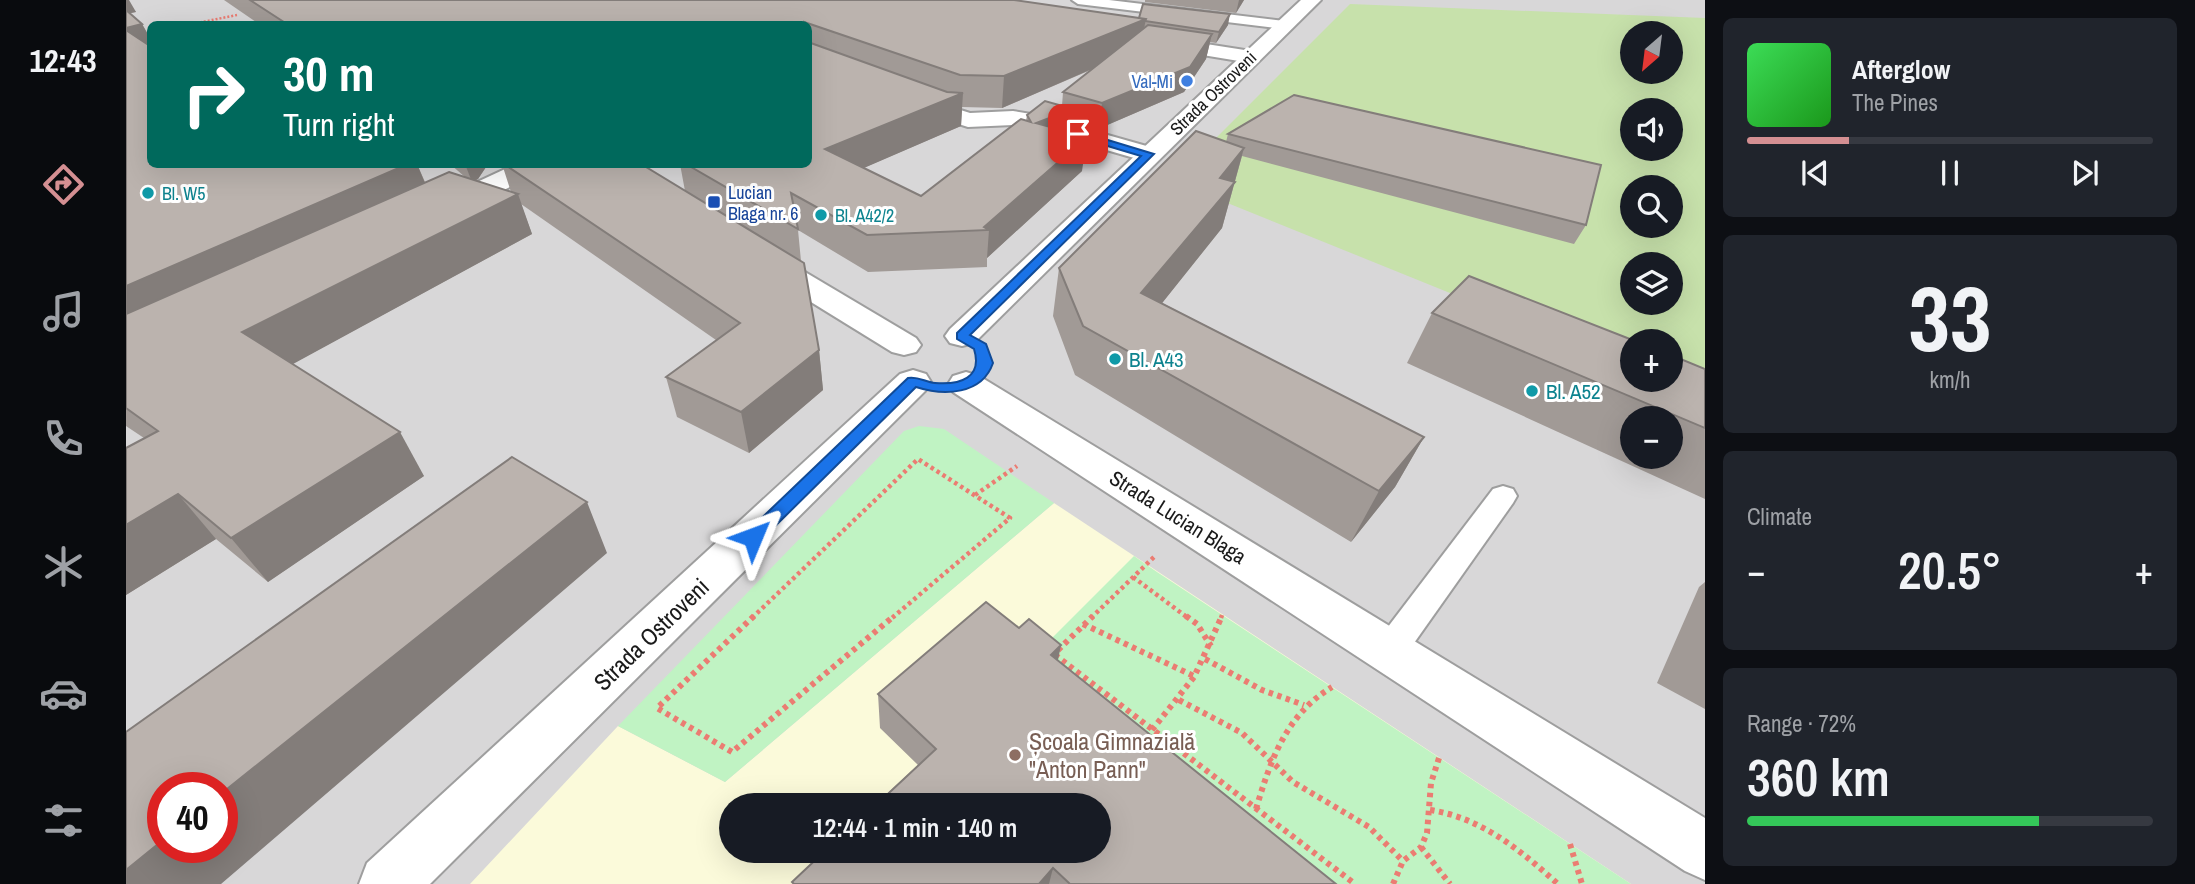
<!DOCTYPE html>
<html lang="en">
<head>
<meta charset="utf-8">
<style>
  :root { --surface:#171b24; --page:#20242c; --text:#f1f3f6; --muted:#9ea1a6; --line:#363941; --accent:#d48f92 }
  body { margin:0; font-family:"Archivo Narrow",sans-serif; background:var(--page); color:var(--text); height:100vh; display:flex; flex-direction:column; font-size:26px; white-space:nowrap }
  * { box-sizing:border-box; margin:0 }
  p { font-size:23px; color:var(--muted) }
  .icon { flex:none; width:38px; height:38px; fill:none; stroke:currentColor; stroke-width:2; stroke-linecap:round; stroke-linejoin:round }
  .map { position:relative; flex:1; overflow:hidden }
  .side { display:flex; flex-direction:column; gap:18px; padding:18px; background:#0d0f14; width:490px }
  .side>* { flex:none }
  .guide { position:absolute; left:21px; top:21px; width:665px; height:147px; border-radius:10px; box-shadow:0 7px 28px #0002; background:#00695c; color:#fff; overflow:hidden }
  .needle { width:46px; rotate:208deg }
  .buttons { position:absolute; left:1494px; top:21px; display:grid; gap:14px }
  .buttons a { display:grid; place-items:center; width:63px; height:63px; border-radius:50%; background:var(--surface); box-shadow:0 7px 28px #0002; font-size:35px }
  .speed { position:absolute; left:21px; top:772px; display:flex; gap:14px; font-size:35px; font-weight:700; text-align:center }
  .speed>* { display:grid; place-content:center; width:91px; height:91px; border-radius:50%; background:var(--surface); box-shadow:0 7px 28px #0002; line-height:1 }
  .speed .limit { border:10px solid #d22; background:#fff; color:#111 }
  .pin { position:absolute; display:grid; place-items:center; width:60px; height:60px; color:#fff; margin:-30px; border-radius:14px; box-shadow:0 4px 10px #0006 }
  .me { position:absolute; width:77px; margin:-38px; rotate:46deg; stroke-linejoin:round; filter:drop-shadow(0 0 5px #0008) }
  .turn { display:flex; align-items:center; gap:24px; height:147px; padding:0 21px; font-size:32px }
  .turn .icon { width:91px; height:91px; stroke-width:2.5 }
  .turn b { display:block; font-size:49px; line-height:60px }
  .big { font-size:52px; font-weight:600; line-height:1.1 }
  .side .card { flex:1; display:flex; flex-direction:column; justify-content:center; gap:10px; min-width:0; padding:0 24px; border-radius:10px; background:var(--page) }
  .side .dial { align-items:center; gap:0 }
  .dial b { font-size:91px; line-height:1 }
  .song { display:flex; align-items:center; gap:21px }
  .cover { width:84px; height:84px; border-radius:10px; background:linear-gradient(135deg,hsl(130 70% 55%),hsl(120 70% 35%)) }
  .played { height:7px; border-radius:4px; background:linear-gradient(90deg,var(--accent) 25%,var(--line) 25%) }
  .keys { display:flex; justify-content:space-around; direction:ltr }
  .heat { display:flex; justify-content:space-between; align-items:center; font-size:38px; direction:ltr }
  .charge { height:10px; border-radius:5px; background:linear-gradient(90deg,#34c759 72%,var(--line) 0) }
  .trip { position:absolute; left:593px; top:793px; width:392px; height:70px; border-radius:35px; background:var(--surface); box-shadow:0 7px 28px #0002; font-weight:600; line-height:70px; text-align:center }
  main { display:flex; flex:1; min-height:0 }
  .tab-bar { display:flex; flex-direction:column; width:126px; justify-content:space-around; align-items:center; background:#090b0e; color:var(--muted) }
  .tab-bar .icon { width:49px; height:49px }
  .tab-bar .selected { color:var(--accent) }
  .tab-bar b { font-size:32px; color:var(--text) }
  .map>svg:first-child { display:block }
</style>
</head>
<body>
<main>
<nav class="tab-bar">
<b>12:43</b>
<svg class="icon selected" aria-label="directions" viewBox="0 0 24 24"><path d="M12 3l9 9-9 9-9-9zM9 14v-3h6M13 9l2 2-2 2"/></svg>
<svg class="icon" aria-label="music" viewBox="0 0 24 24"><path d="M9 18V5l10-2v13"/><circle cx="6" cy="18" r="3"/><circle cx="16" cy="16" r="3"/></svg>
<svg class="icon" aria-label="phone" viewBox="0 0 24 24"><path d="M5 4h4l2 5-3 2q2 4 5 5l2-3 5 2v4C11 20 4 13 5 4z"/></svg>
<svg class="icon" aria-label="climate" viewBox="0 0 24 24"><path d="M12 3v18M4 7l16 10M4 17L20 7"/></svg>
<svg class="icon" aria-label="car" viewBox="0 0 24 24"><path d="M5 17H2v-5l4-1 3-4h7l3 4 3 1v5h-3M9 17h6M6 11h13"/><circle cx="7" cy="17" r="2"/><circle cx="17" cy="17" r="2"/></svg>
<svg class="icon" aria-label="filters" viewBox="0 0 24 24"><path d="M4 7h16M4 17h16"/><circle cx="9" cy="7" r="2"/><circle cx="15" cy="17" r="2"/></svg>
</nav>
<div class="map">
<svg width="1579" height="884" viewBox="0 0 1579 884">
  <rect width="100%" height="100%" fill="#ebe7e1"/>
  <path fill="#d8d7d8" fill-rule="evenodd" d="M0 0H1579V884H0ZM24 24H682V164H24ZM1507 33H1545V72H1507ZM1507 110H1545V149H1507ZM1507 187H1545V226H1507ZM1507 264H1545V303H1507ZM1507 341H1545V380H1507ZM1507 418H1545V457H1507ZM37 788H96V847H37ZM606 805H973V850H606Z"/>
  <path fill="#fbfada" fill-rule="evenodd" d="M928 503 1505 884H344L492 726 599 782ZM606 805H973V850H606Z"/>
  <path fill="#c7e1ab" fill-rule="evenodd" d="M1224 4 1579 18V396L1545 380V341H1507V367L1047 181ZM1507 33H1545V72H1507ZM1507 110H1545V149H1507ZM1507 187H1545V226H1507ZM1507 264H1545V303H1507Z"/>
  <g fill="#c0f3c3">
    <path d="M793 426 818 429 928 503 599 782 492 726 778 431Z"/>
    <path d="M1008 556 1031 572 1505 884H1211L912 652Z"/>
  </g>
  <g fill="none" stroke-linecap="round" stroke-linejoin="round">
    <g stroke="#9e9e9e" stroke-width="4">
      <g id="service">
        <path d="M946 0H983L1158 21 1165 25 1158 29 952 4Z"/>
        <path d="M1377 486 1387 489 1391 496 1387 503 1276 660 1264 664 1252 660 1248 650 1252 640 1367 489Z"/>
      </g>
    </g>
    <g stroke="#9e9e9e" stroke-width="4">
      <g id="minor">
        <path d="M1029 36 1125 51 1135 57 1125 63 1022 46 1019 42 1022 38Z"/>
        <path d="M787 95 844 113 887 111 911 115 1031 149 1035 154 1031 159 1022 162 908 129 887 125 842 127 779 107 776 102 779 97Z"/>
        <path d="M390 164H425L421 169 328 214H308L304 208 308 202Z"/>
      </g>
    </g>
    <g stroke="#9e9e9e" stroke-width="4">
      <g id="tertiary">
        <path d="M1175 0H1195L848 343 836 346 824 343 819 336 824 329Z"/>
        <path d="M636 250 647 253 790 338 795 345 790 352 778 355 766 352 625 265 621 259 625 253Z"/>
        <path d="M787 370 800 374 805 382 800 390 304 884H233L241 863 774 374Z"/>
        <path d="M840 372 853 376 1579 818V880L1559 871 827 392 822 384 827 376Z"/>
      </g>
    </g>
    <path stroke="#eb7c72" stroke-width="2.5" stroke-dasharray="2 2" stroke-linecap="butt" d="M66 24 111 15"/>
    <g stroke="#eb7c72" stroke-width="4.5" stroke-dasharray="3.5 3.5" stroke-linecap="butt">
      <path d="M849 495 891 466"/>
      <path d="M1007 577 1062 618"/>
      <path d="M626 618 792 459 884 518 766 618"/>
      <path d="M965 618 1029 556"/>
      <path d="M1095 618 1096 615"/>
    </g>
    <g stroke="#eb7c72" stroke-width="6" stroke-dasharray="4.5 4.5" stroke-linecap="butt">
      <path d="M628 616 531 708 606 752 768 616"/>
      <path d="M1060 616 1071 624 1085 646"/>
      <path d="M957 624 1070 677"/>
      <path d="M932 650 967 616"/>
      <path d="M929 655 1229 884"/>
      <path d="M1079 659 1136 690 1178 705"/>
      <path d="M1053 700 1116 733 1167 782 1243 827 1277 861"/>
      <path d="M1026 730 1068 677 1096 616"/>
      <path d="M1130 809C1145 759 1160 715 1206 687"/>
      <path d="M1304 810C1356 818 1394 850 1432 884"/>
      <path d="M1444 844 1456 884"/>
      <path d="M1295 847 1324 884"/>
      <path d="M1267 884 1277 861 1295 847 1301 833 1305 783 1313 758"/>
    </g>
    <use href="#service" fill="#fff" fill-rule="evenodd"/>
    <use href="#minor" fill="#fff" fill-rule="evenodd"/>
    <use href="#tertiary" fill="#fff" fill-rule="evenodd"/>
  </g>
  <g fill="#a19a96" fill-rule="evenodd">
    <path d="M0 0 10 12 4 13 16 24 24 38V164H291L299 182 339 177 324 164H362L352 179 349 180 385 192 376 164H515L559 191 554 164H682V24H133L98 0H888L1013 18 1102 25 1090 43 1084 42 1080 59 1058 92 972 129 945 122 944 132 956 171 861 258V267L742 272 672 230 675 261 693 350 697 390 623 453 551 417 540 377 590 340 395 204 406 234 166 364 298 476 142 582 90 539 0 595V448L18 438 0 426ZM967 69 937 92 936 106 901 115 900 121 795 196 737 168 835 126 836 107 876 108Z"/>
    <path d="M1019 0H1118L1110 13 1019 2Z"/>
    <path d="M1102 134 1460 225 1448 244 1116 156 1096 228 1036 303 1298 437 1269 487 1225 542 949 375 927 316 933 268 1100 142Z"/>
    <path d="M1306 313 1579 369V499L1281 363ZM1507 418H1545V457H1507Z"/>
    <path d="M1579 582V709L1531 683 1573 587Z"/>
    <path d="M893 628 932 660 1210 884H667L666 882 792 765 754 728 752 694Z"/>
  </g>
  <g fill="#837d7a">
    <path d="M0 0H3L10 12 0 14Z"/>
    <path d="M1113 0H1118L1110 13Z"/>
    <path d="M1104 14 1102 25 1090 43 1093 32Z"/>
    <path d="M1020 19 1014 48 876 108 878 76Z"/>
    <path d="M16 24 24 38V60L0 34V28Z"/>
    <path d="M1086 34 1080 59 1058 92 972 129 976 103Z"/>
    <path d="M837 93 835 126 701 184 699 149Z"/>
    <path d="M947 109 943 142 910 123Z"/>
    <path d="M961 137 956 171 861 258 863 230 858 227Z"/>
    <path d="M1118 148 1096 228 1005 342 1015 293 1094 178Z"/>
    <path d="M282 164H291L306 200 0 343V286Z"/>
    <path d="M339 164H362L352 179 346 182Z"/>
    <path d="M392 194 406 234 145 376 116 332Z"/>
    <path d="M693 350 697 390 623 453 615 412Z"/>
    <path d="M274 432 298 476 142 582 105 538Z"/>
    <path d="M1298 437 1269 487 1225 542 1253 491Z"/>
    <path d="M52 494 90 539 0 595V525Z"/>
    <path d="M461 502 481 553 95 884H0V870L37 840V847H96V793Z"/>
    <path d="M935 645 928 680 925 655Z"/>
    <path d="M927 868 923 884H913Z"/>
  </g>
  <g fill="#bbb3ae" stroke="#837d7a" stroke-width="2">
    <path d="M124 0H888L1020 19 878 76 834 75 678 22V24H161Z"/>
    <path d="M1017 4 1104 14 1093 32 1019 21 1020 19 1013 18Z"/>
    <path d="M0 10 16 24 0 28Z"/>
    <path d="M1022 25 1086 34 1064 67 976 103 937 92Z"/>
    <path d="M0 30 24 46V164H282L0 286Z"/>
    <path d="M682 42 821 92 837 93 699 149 795 196 895 119 905 122 901 115 919 101 947 109 910 123 961 137 858 227 863 230 741 235 665 193 672 229 560 164H682Z"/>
    <path d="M1168 95 1475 165 1460 225 1102 134Z"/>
    <path d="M1070 131 1118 148 1094 178 1109 182 1015 293 1298 437 1253 491 957 326 933 268Z"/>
    <path d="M378 164H515L678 263 693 350 615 412 540 377 614 323Z"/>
    <path d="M323 172 392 194 116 332 274 432 105 538 52 494 0 525V448L32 431 0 408V314Z"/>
    <path d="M1343 276 1509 341H1507V380H1545V355L1579 369V428L1306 313Z"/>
    <path d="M386 457 461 502 96 793V788H37V840L0 870V732Z"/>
    <path d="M860 602 893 628 903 619 935 645 925 655 1210 884H944L927 868 913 884H668L666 882 700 850H973V805H750L810 749 752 694Z"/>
  </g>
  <path fill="#1a73e8" stroke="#114b97" stroke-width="2" d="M952 131 1028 154 844 335 860 344 867 363C856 395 818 396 790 387L633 542H621L618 537 621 532 782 378C792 376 799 382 809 383 834 385 857 378 848 349L831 339V333L1015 156 948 136Z"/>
  <circle fill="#3f7fe0" stroke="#fff" stroke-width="2.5" cx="1061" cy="81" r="7"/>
  <g fill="#0f9aa8" stroke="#fff" stroke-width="2.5">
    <circle cx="22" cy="193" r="7"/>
    <circle cx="695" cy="215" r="7"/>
    <circle cx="989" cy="359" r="7"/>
    <circle cx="1406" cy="391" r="7"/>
  </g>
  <rect fill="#1a4fb4" stroke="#fff" stroke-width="2.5" x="581" y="195" width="14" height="14" rx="3.5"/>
  <circle fill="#8d6e63" stroke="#fff" stroke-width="2.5" cx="889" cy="755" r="7"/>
  <g text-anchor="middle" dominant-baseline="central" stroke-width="6" stroke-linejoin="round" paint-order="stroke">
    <g font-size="18" fill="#366cbe" stroke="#fff" text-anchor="end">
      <text x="1047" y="81">Val-Mi</text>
    </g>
    <g font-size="18" fill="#1a1a1a" stroke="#fff">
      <text transform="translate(1087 93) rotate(-44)">Strada Ostroveni</text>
    </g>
    <g font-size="18" fill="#164399" stroke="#fff" text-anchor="start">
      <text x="602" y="192">Lucian<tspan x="602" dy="21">Blaga nr. 6</tspan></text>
    </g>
    <g font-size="18" fill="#0d838f" stroke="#fff" text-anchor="start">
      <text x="36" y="193">Bl. W5</text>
      <text x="709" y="215">Bl. A42/2</text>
    </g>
    <g font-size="21" fill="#0d838f" stroke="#fff" text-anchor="start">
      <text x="1003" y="359">Bl. A43</text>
      <text x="1420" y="391">Bl. A52</text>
    </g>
    <g font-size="21" fill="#1a1a1a" stroke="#fff">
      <text transform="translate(1052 517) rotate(32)">Strada Lucian Blaga</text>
    </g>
    <g font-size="24" fill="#1a1a1a" stroke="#fff">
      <text transform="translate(525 634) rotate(-44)">Strada Ostroveni</text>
    </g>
    <g font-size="24" fill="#785e54" stroke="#fff" text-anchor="start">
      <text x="903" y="741">Școala Gimnazială<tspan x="903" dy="28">"Anton Pann"</tspan></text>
    </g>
  </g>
</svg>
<div class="buttons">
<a><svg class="needle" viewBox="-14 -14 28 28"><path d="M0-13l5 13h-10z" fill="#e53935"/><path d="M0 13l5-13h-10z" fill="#9ea1a6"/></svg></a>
<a><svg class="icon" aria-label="sound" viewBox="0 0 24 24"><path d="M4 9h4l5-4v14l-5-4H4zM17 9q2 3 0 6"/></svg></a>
<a><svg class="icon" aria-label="search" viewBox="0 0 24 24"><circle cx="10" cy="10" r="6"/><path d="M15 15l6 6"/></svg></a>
<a><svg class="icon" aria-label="layers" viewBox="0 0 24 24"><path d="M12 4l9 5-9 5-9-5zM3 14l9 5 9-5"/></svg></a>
<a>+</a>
<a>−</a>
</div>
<div class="speed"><div class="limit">40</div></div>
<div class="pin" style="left:952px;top:134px;background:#d93025"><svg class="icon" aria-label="arrive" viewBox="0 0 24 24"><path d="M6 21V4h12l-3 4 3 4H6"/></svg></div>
<svg class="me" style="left:627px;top:537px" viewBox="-20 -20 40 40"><path d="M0-17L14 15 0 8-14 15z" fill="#1a73e8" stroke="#fff" stroke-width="4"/></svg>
<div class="trip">12:44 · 1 min · 140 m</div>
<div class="guide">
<div class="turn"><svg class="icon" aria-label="right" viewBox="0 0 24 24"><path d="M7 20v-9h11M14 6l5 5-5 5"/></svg><div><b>30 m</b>Turn right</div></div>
</div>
</div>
<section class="side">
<div class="card">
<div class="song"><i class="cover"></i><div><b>Afterglow</b><p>The Pines</p></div></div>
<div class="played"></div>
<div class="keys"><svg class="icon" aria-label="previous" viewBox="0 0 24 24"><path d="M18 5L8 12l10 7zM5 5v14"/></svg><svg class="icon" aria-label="pause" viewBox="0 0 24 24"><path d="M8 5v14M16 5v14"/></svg><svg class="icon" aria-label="next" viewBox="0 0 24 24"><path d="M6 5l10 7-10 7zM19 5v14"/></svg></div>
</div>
<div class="card dial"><b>33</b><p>km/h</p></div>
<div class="card"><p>Climate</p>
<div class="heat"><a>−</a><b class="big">20.5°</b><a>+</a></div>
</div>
<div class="card"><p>Range · 72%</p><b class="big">360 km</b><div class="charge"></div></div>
</section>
</main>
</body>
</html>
